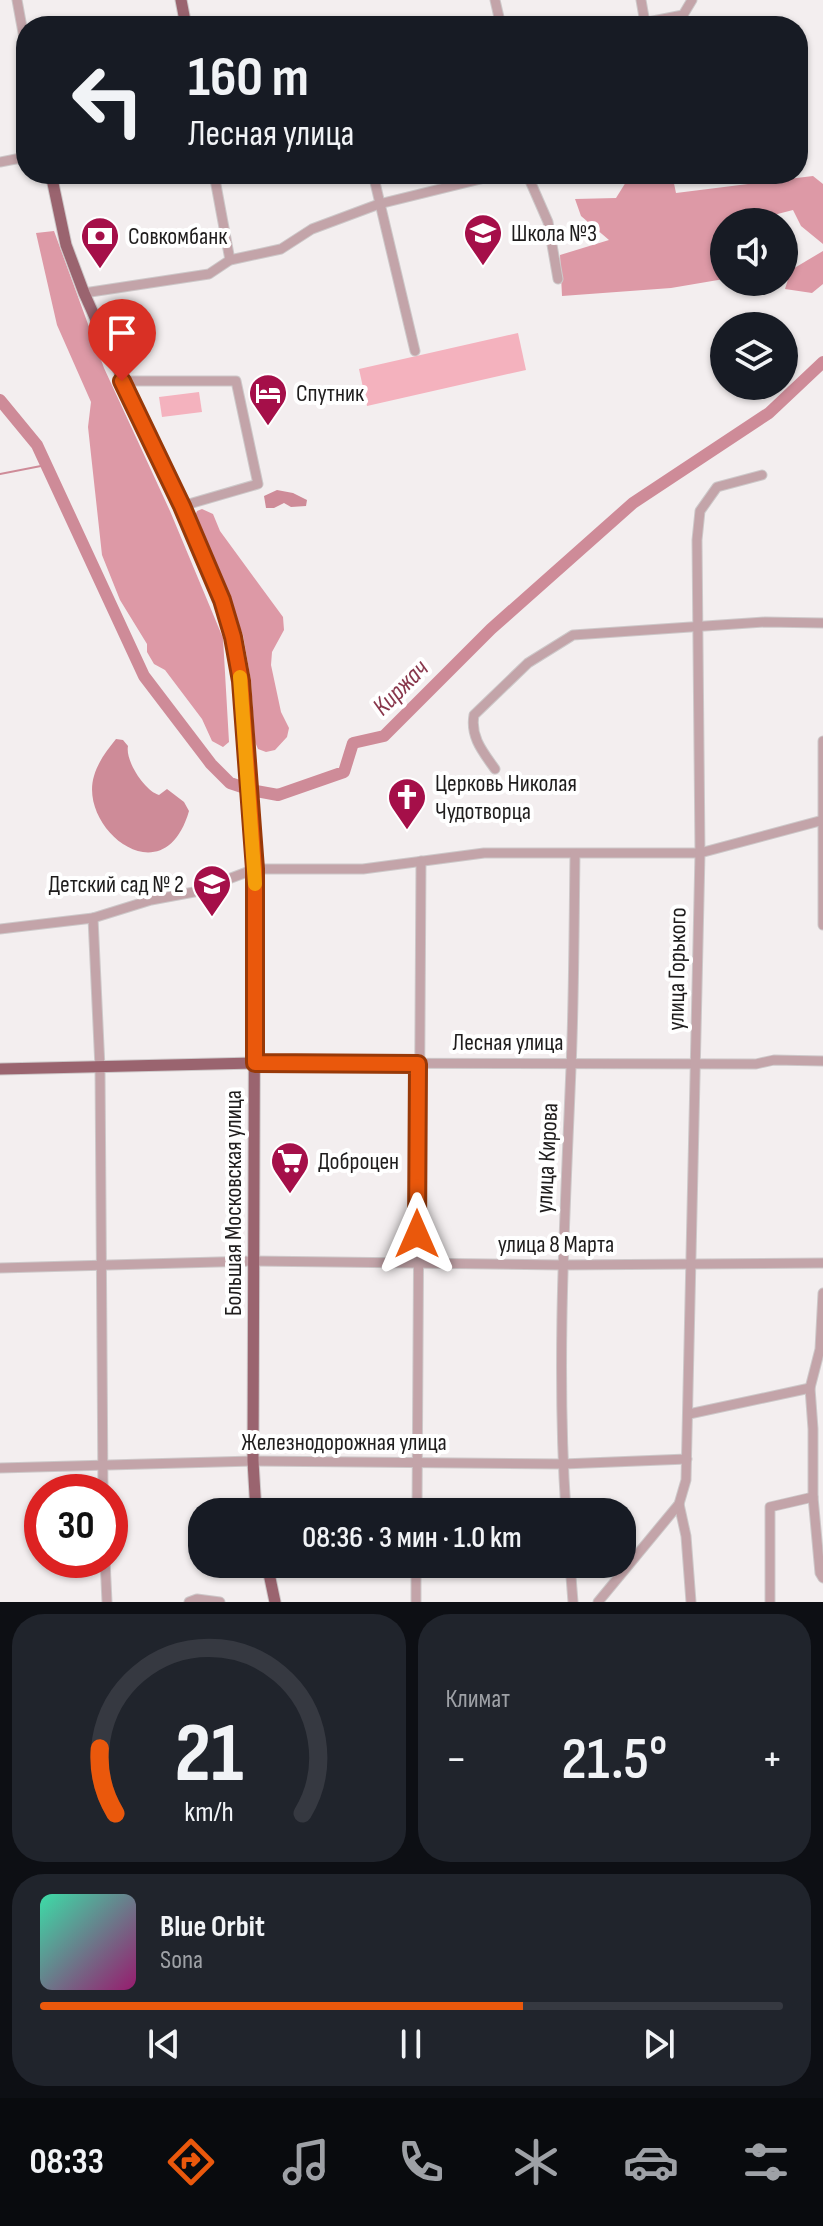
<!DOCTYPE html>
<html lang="ru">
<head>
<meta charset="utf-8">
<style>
  :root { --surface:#171b24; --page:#20242c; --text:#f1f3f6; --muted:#9ea1a6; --line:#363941; --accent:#ea580c }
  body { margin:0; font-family:"Sofia Sans Condensed",sans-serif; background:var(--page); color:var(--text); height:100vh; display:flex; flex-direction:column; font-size:30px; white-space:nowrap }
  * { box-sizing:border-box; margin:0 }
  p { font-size:26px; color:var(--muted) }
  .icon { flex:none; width:44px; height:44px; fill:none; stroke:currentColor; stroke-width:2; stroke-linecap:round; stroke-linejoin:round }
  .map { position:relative; height:1602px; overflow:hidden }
  .drawer { display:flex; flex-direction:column; gap:12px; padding:12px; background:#0d0f14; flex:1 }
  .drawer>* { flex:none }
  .banner { position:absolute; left:16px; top:16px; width:792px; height:168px; border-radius:32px; box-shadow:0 2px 6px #0004; background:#171b24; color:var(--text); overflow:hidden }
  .buttons { position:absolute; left:710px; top:208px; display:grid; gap:16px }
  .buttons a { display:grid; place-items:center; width:88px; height:88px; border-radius:50%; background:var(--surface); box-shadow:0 2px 6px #0004; font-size:40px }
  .speed { position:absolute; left:24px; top:1474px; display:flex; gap:16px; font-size:40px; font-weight:700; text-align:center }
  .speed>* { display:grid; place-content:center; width:104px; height:104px; border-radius:50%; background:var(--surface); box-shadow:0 2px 6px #0004; line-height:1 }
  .speed .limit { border:12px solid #d22; background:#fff; color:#111 }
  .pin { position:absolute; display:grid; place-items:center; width:68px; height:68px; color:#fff; margin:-82px -34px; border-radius:50% 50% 50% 0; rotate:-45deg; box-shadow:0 0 8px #0007 }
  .pin .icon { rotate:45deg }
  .me { position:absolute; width:88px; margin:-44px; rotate:0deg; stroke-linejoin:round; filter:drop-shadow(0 0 6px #0008) }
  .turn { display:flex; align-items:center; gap:28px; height:168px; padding:0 40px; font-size:36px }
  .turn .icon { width:104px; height:104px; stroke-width:2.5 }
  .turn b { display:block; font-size:56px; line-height:68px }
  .big { font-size:60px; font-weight:600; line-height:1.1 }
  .drawer .tile { flex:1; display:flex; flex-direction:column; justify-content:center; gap:12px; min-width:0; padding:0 28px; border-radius:32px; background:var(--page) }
  .drawer .dial { align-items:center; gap:0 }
  .dial svg { height:208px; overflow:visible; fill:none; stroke:var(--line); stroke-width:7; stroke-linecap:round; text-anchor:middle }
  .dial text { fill:var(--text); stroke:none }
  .song { display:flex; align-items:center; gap:24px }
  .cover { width:96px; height:96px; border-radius:12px; background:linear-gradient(135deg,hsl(160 70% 55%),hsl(320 70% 35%)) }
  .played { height:8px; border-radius:4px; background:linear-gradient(90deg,var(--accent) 65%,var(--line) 65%) }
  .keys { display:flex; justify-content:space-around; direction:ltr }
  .heat { display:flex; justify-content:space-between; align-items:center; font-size:44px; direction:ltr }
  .drawer .tiles { flex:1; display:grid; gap:12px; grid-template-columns:1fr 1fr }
  .tile:last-child { grid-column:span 2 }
  .trip { position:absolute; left:188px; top:1498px; width:448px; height:80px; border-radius:32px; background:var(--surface); box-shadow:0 2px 6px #0004; font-weight:600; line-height:80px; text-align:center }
  .tab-bar { display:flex; height:128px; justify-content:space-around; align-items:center; background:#090b0e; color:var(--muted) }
  .tab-bar .icon { width:56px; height:56px }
  .tab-bar .selected { color:var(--accent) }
  .tab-bar b { font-size:36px; color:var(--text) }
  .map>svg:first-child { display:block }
</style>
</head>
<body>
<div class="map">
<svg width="823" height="1602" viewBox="0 0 823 1602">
  <rect width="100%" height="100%" fill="#f3eeef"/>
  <g fill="#f4b2be">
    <path d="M518 333 526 370 367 406 359 369Z"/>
    <path d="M199 392 202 412 162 417 159 397Z"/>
  </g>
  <g fill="#dd99a6">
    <path d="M631 174H672L676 193 813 176 823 184V244L801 226 793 210 747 222H724V279L671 288 562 296 560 255 609 240 581 216 575 199 616 198Z"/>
    <path d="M54 231 104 368 170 511 223 638 229 742 223 747 212 741 202 719 165 670 154 664 147 652V644L120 600 102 555 88 427 91 402 57 325 36 233Z"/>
    <path d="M823 251V284L812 293 785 289 791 270Z"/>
    <path d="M202 509 213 514 220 531 283 617 284 630 272 652 271 665 281 712 289 728 287 737 275 750 266 752 258 749 255 742 251 681 243 635 195 516 197 511Z"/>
  </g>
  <g fill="#ce8b98">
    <path d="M277 490 293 493 307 500 306 506 291 507 284 503 274 508H266L264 496Z"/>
    <path d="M116 739 123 740 128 746C125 761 145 791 159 795L167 789 184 802 189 811C164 898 78 829 94 776 98 762 107 750 116 739Z"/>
  </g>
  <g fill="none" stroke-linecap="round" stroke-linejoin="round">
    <path stroke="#ce8b98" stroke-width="2" d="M0 474 46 465"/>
    <path stroke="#ce8b98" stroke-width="12" d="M0 400 37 445 144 676 211 764 230 783 251 790 278 795 344 772 353 743 384 736 491 629 633 503 769 413 823 362"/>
    <g stroke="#cdc8c9" stroke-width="11">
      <g id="minor">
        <path d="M17 0 26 49"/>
        <path d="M495 0 501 26"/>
        <path d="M641 0 645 23"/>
        <path d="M628 26 683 15 692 0"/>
        <path d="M0 162 26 157"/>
        <path d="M214 174 230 260"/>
        <path d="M373 174 415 351"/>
        <path d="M527 174 548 222 558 279"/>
        <path d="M84 293 209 274 230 260 281 249 312 229 379 204 501 174"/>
        <path d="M122 381H236L258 484 182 506"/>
        <path d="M823 741V925"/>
        <path d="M495 769C483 752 470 737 474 715L528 663 573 635 765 622 823 623"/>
        <path d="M93 918 100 1068 103 1492"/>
        <path d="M0 929 93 918 151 900 194 892 255 869H363L484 853H700L823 820"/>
        <path d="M255 1063 756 1064 774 1060 823 1061"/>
        <path d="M0 1268 254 1261 561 1265 823 1263"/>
        <path d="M823 1293 820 1349 810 1388 813 1429V1497L820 1573 823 1578"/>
        <path d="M689 1414 810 1388"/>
        <path d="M0 1468 253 1461 563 1464 687 1459"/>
        <path d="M679 1504 686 1536 691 1602"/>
        <path d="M417 1512 421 861"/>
        <path d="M566 1512C556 1364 565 1216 571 1068 574 997 574 925 575 854"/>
        <path d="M105 1560 107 1602"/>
        <path d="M570 1564 573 1602"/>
        <path d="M189 1602 197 1599 220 1602"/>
        <path d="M416 1602V1564"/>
        <path d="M598 1602 679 1504 686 1480 700 853 697 540 700 511 717 487 762 475"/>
        <path d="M770 1602V1507L813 1497"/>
      </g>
    </g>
    <g stroke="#cdc8c9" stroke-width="13">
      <g id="major">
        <path d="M181 0 186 26"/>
        <path d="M51 174 66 245 84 293 222 600 233 637 241 681 255 869 253 1461 256 1512"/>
        <path d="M0 1069 255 1063"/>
        <path d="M267 1564 275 1602"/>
      </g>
    </g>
    <use href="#minor" stroke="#c3a4a9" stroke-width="9"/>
    <use href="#major" stroke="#9a646f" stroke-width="11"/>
  </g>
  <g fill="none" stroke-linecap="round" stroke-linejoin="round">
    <g stroke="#983908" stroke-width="20">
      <path id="route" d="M122 381 182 506 222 600 233 637 241 681 255 869V1063L418 1064 417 1234"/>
    </g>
    <use href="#route" stroke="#ea580c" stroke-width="14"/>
    <path stroke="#f59e0b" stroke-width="14" d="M240 677 255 884"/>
  </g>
  <defs>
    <g id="school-pin" transform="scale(2)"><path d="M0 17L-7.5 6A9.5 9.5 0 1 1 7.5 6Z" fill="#a50f49" stroke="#fff"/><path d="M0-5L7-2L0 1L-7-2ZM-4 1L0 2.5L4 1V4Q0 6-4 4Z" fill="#fff"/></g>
    <g id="bank-pin" transform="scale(2)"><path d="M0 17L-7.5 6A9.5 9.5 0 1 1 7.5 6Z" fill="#a50f49" stroke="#fff"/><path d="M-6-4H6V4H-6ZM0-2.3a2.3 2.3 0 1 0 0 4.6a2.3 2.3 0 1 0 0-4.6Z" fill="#fff"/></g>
    <g id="hotel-pin" transform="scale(2)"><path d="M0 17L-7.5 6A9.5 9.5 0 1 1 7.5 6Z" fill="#a50f49" stroke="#fff"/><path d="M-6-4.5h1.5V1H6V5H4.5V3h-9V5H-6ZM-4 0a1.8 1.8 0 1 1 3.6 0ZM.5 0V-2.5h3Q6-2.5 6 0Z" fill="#fff"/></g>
    <g id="church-pin" transform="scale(2)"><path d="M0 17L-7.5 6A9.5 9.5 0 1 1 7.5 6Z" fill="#a50f49" stroke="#fff"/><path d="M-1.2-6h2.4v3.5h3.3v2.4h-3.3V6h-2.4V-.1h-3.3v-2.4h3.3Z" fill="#fff"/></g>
    <g id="supermarket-pin" transform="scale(2)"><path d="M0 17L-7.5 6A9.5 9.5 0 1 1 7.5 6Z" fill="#a50f49" stroke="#fff"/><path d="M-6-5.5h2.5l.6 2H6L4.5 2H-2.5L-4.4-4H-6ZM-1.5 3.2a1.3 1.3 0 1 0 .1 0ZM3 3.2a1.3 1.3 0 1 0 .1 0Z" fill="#fff"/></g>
  </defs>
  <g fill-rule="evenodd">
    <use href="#school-pin" x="483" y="233"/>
    <use href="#bank-pin" x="100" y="236"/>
    <use href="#hotel-pin" x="268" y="393"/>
    <use href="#church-pin" x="407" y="797"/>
    <use href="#school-pin" x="212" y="884"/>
    <use href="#supermarket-pin" x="290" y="1161"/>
  </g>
  <g text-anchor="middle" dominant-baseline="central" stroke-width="8" stroke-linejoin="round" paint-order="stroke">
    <g font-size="24" fill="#1f1d1d" stroke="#fff" text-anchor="start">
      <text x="511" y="233">Школа №3</text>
      <text x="128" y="236">Совкомбанк</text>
      <text x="296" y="393">Спутник</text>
      <text x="435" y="783">Церковь Николая<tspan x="435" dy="28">Чудотворца</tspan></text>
      <text x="184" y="884" text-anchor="end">Детский сад № 2</text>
      <text x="318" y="1161">Доброцен</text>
    </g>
    <g font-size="24" fill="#1f1d1d" stroke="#fff">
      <text transform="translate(677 969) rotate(-89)">улица Горького</text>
      <text x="508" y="1042">Лесная улица</text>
      <text transform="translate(547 1158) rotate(-87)">улица Кирова</text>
      <text transform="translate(233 1203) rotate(-90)">Большая Московская улица</text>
      <text x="556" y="1244">улица 8 Марта</text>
      <text x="344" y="1442">Железнодорожная улица</text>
    </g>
    <g font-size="26" font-style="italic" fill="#89374c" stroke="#fff">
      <text transform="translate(401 688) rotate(-45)">Киржач</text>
    </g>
  </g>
</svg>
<div class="buttons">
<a><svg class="icon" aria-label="sound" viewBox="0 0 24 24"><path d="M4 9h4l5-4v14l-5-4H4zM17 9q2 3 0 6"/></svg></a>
<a><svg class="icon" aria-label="layers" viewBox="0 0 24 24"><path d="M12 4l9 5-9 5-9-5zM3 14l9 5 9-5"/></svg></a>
</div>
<div class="speed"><div class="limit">30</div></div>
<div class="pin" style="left:122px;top:381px;background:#d93025"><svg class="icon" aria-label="arrive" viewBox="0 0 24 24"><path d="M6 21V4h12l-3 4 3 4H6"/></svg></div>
<svg class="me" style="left:417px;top:1234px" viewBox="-20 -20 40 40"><path d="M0-17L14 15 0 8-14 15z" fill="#ea580c" stroke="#fff" stroke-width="4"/></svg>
<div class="trip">08:36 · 3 мин · 1.0 km</div>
<div class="banner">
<div class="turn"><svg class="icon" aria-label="left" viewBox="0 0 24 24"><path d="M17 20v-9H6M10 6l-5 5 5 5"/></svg><div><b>160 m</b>Лесная улица</div></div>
</div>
</div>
<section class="drawer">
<div class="tiles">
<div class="tile dial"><svg viewBox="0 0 100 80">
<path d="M14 69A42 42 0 1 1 86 69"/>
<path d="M14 69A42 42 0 0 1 8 44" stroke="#ea580c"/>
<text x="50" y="56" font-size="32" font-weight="700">21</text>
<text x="50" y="72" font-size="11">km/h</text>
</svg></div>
<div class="tile"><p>Климат</p>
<div class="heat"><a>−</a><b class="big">21.5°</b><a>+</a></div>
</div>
<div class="tile">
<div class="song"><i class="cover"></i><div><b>Blue Orbit</b><p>Sona</p></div></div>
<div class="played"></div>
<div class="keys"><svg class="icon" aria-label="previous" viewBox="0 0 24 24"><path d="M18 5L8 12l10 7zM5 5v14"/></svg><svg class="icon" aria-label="pause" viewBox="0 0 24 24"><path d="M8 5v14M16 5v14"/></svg><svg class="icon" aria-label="next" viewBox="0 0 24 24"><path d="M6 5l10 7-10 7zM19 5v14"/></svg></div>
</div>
</div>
</section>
<nav class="tab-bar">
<b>08:33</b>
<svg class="icon selected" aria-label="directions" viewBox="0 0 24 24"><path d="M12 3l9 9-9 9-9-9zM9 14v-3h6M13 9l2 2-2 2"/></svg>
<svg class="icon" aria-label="music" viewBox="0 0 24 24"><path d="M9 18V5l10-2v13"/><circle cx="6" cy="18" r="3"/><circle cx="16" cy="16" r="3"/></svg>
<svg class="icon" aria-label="phone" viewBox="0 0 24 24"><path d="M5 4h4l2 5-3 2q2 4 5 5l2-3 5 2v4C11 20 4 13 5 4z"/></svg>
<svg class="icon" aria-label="climate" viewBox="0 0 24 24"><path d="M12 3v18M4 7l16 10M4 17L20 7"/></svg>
<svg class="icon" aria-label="car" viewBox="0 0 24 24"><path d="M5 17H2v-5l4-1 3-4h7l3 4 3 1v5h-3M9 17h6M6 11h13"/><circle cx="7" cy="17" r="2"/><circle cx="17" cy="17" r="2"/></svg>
<svg class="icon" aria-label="filters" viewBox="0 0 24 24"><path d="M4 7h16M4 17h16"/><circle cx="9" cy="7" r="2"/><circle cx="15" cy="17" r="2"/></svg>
</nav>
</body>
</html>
